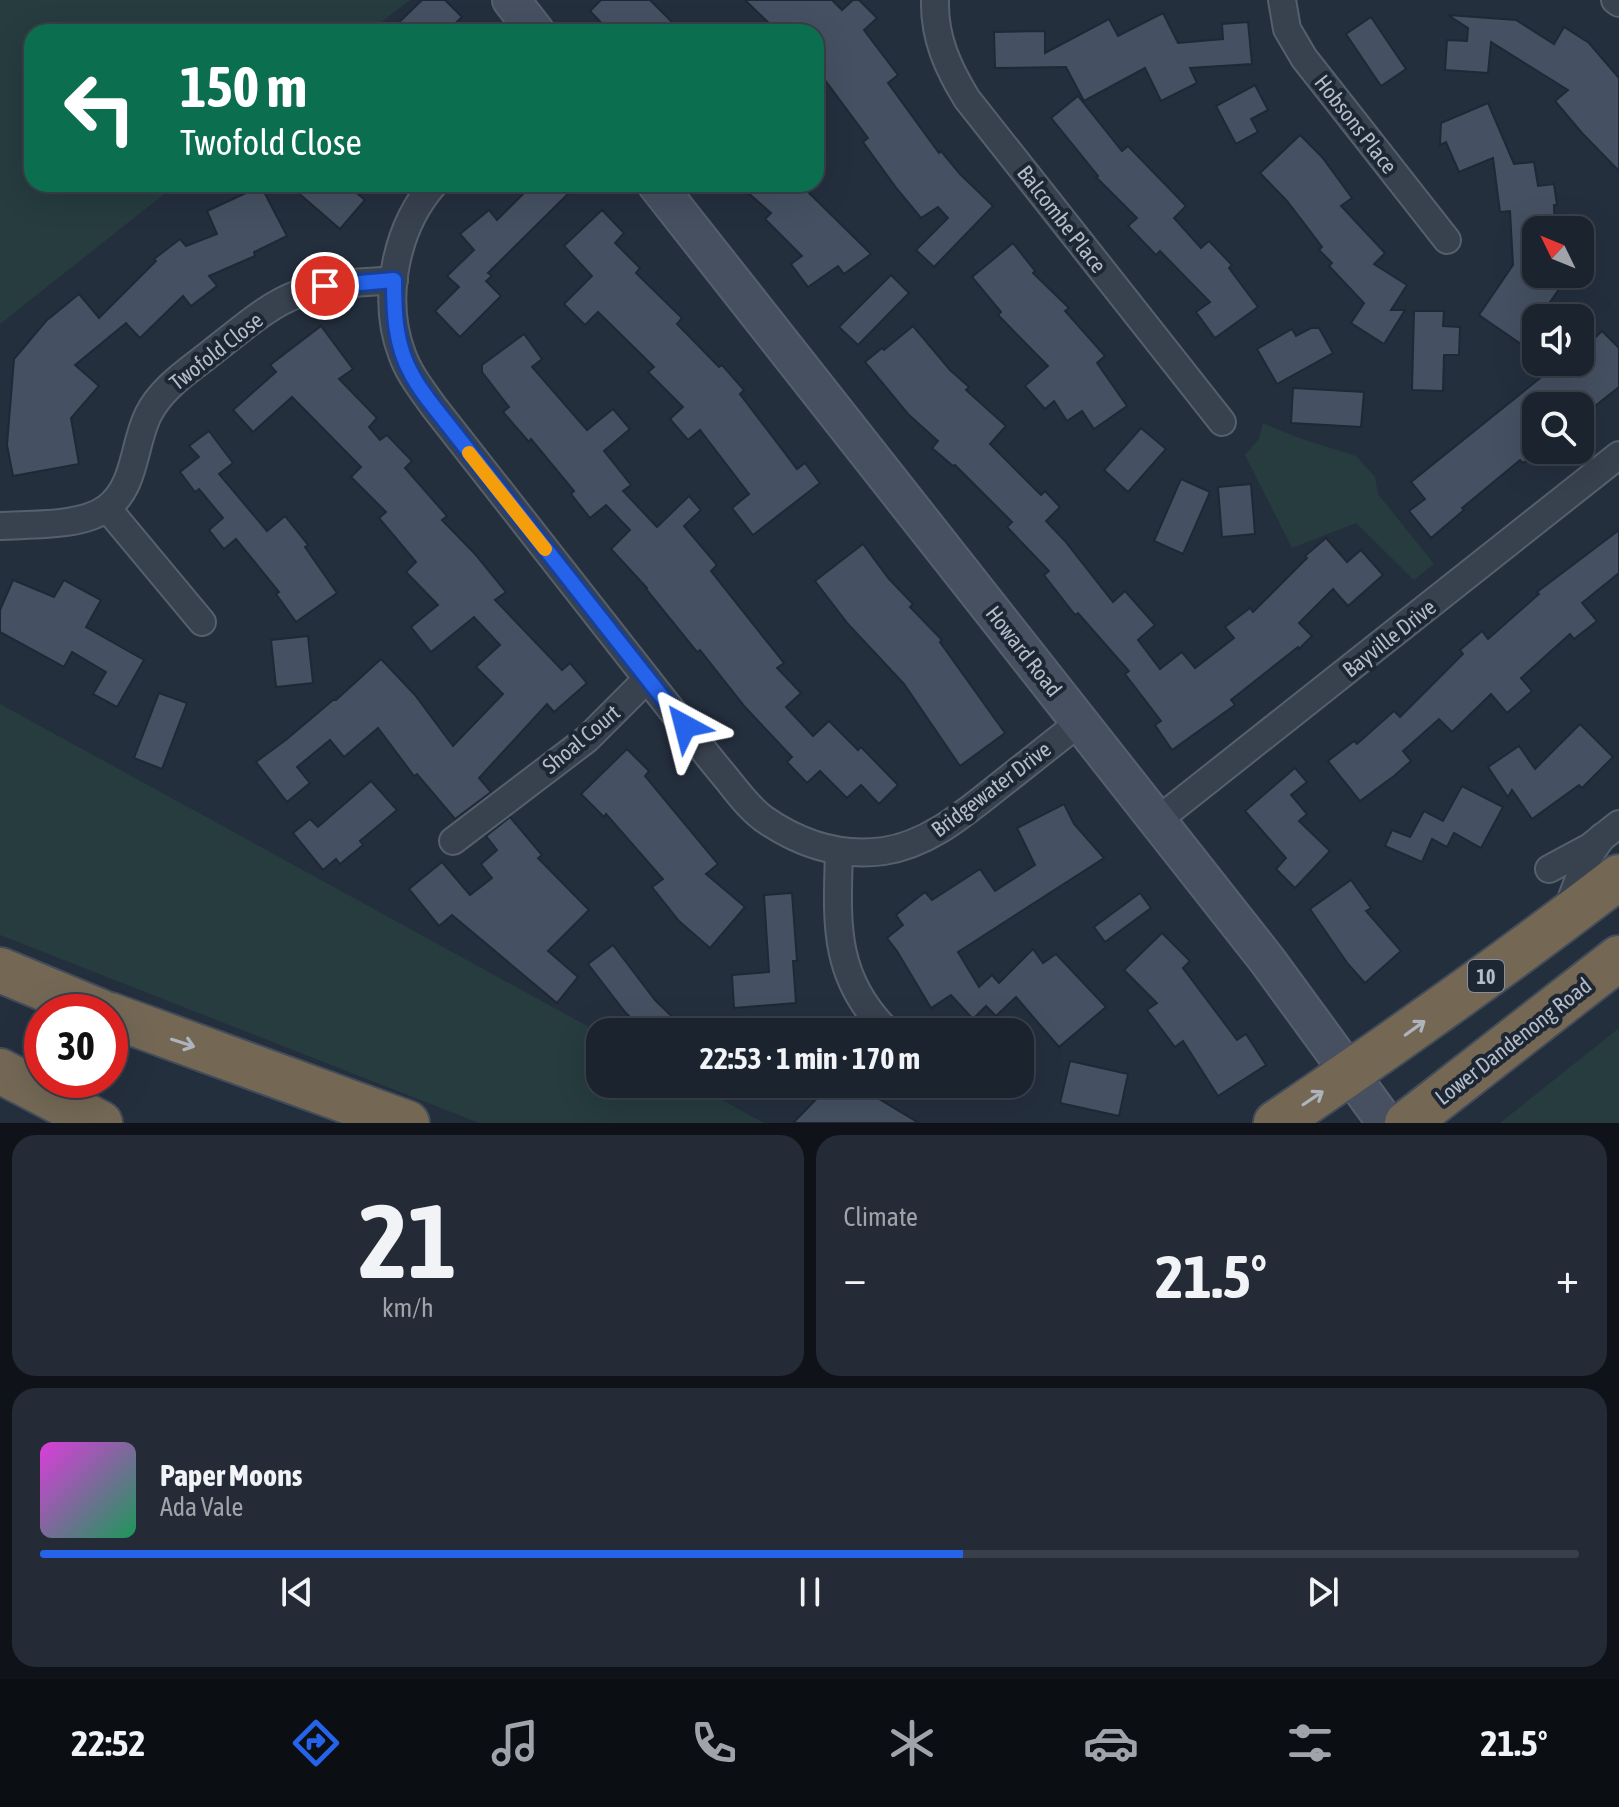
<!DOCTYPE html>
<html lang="en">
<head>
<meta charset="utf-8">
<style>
  :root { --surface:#1b232e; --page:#242b36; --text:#f1f3f6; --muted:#a0a4aa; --line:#39404a; --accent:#2563eb }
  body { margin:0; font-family:"Asap Condensed",sans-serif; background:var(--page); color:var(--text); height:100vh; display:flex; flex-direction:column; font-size:30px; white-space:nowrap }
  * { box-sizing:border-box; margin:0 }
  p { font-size:26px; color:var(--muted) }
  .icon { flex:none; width:44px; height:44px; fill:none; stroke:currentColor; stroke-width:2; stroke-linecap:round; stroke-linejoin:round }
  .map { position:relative; height:1123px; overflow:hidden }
  .panel { display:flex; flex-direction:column; gap:12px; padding:12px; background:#0f1319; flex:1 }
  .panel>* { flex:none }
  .banner { position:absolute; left:24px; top:24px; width:800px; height:168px; border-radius:24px; box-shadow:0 8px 32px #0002,0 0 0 2px var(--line); background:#0b6e4f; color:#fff; overflow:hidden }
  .needle { width:52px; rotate:313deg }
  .fabs { position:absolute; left:1522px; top:216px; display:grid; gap:16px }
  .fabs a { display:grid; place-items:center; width:72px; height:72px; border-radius:16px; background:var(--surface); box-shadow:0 8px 32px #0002,0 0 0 2px var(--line); font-size:40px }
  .speed { position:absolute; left:24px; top:994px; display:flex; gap:16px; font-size:40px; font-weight:700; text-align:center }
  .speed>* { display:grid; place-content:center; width:104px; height:104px; border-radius:50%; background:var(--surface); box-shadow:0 8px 32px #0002,0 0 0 2px var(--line); line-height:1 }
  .speed .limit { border:12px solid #d22; background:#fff; color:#111 }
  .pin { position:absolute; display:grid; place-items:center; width:68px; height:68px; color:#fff; margin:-34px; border:4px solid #fff; border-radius:50%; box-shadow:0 2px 8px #0007 }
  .me { position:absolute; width:88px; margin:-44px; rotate:322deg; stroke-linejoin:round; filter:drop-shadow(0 0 6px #0008) }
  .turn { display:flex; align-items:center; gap:28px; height:168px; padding:0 24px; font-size:36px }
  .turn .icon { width:104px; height:104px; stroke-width:2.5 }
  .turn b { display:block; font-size:56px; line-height:68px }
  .big { font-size:60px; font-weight:700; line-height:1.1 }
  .panel .tile { flex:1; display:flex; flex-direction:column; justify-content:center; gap:12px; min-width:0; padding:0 28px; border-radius:24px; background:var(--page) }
  .panel .dial { align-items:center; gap:0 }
  .dial b { font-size:104px; line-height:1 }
  .song { display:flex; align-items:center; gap:24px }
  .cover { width:96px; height:96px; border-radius:12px; background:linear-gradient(135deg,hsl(300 70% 55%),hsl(150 70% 35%)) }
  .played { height:8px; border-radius:4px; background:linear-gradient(90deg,var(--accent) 60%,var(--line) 60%) }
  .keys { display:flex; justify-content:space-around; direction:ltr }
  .heat { display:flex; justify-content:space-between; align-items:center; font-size:44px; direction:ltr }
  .panel .tiles { flex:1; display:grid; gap:12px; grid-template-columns:1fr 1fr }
  .tile:last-child { grid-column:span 2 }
  .trip { position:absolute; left:586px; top:1018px; width:448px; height:80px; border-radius:24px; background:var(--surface); box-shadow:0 8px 32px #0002,0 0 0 2px var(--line); font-weight:700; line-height:80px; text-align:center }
  .menu { display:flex; height:128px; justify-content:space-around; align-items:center; background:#0b0e12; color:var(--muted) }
  .menu .icon { width:56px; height:56px }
  .menu .active { color:var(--accent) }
  .menu b { font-size:36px; color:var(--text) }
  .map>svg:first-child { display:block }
</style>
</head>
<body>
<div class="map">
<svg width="1619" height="1123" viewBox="0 0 1619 1123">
  <rect width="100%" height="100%" fill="#242f3e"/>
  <g fill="#263c3f">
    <path d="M0 0H410L369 32H32V184H177L0 324Z"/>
    <path d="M1263 423 1299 438 1356 456 1375 477 1378 494 1434 564 1414 580 1356 523 1292 548 1245 455 1259 439Z"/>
    <path d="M0 704 600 1033V1084H693L764 1123H479L0 935Z"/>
    <path d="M1619 1028V1123H1500Z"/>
  </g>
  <g fill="#455162" stroke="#1f2835" stroke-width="2">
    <path d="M422 0H445L462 17 446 32H389Z"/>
    <path d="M601 0H650L682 32H610L590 11Z"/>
    <path d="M745 0H832L842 10 853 0H859L877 18 864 30 898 75 888 83 939 153 941 151 960 174 993 206 934 267 916 250 948 218 938 207 921 218 897 189 863 142 868 138 816 68V32H778Z"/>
    <path d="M1163 13 1178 43 1223 39 1222 24 1248 22 1252 64 1190 68 1197 83 1161 101 1145 68 1084 101 1066 67 995 68 994 32 1045 31V53L1109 19 1118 36Z"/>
    <path d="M1448 15 1516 20 1554 44 1564 27 1589 43 1619 78V171L1582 133 1555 101 1568 90 1491 42 1488 73 1445 70 1447 40 1467 41 1468 28Z"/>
    <path d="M1371 17 1406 69 1381 86 1346 34Z"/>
    <path d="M1255 85 1268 110 1251 119 1258 132 1236 144 1216 106Z"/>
    <path d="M1078 96 1122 151 1128 146 1186 206 1174 218 1201 248 1209 241 1232 265 1229 268 1258 307 1215 338 1196 312 1210 302 1160 251 1156 255 1128 226 1137 218 1096 177 1098 176 1051 118Z"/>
    <path d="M1488 103 1514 164 1534 162 1538 186 1554 184 1557 205H1554L1555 230H1536V274H1552L1564 282 1539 318H1536V323L1521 344 1479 315 1513 265 1510 211 1500 212 1493 158 1459 172 1446 142 1440 145 1441 123Z"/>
    <path d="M1300 135 1322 157 1352 198 1341 206 1385 253 1374 264 1407 285 1391 310H1405L1384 344 1351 323 1364 303 1329 266 1332 263 1319 250 1322 247 1287 201 1260 173Z"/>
    <path d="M288 184H346L365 200 340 229Z"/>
    <path d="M533 184H578L488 273 492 276 486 281 501 296 460 337 435 311 459 287 447 276 474 250 460 234 489 210 497 220Z"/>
    <path d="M738 184H800L871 254 844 274 838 266 808 287 791 264 802 256 765 219 771 213Z"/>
    <path d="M261 186 287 236 254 252 255 256 209 276 217 286 191 306 183 296 140 338 126 323 75 365 99 386 71 418 79 464 13 476 7 445 14 359 46 321 79 294 99 318 156 261 154 259 180 239 186 246 217 234 207 211Z"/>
    <path d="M602 210 624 233 615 243 640 268 636 273 682 318 677 324 719 367 722 365 744 390 740 394 797 469 805 463 820 483 753 535 732 508 749 494 700 430 688 440 670 419 683 407 648 372 654 367 598 312 585 325 564 304 592 276 564 246Z"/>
    <path d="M1013 243 1035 271 1033 273 1069 308 1065 311 1105 356 1097 363 1127 406 1094 429 1082 411 1067 421 1054 401 1045 409 1025 386 1048 366 998 315 1001 312 972 277Z"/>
    <path d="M891 275 909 293 858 345 839 327Z"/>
    <path d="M1414 311H1444L1443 326 1460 327 1459 355H1444L1443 391 1412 390Z"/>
    <path d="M321 326 353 369 339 379 377 418 369 427 380 440 387 435 412 461 405 468 447 516 442 520 476 555 506 592 495 600 562 670 570 663 587 683 554 712 547 704 479 778 491 792 455 819 417 774 414 776 378 728 344 757 330 740 297 767 310 783 287 802 256 762 287 739 333 700H336L381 659 415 695 453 746 503 694 476 667 500 645 474 617 431 652 411 627 438 605 406 572 416 562 379 518 386 512 351 477 361 467 292 397 253 432 233 410 276 372 270 365Z"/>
    <path d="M913 326 950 370 969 387 966 390 1006 426 990 444 1041 495 1045 491 1060 507 1046 521 1065 541 1113 602 1125 591 1155 625 1138 640 1160 669 1182 652 1195 668 1234 638 1225 627 1250 608 1253 612 1307 558 1305 556 1326 538 1347 562 1361 550 1383 575 1348 606 1333 589 1299 623 1312 636 1299 649 1298 647 1231 700 1235 705 1172 750 1155 725 1161 721 1125 674 1129 671 1078 613 1075 615 1044 575 1049 571 1007 527 1012 522 955 465 953 466 932 448 938 441 908 414 865 362 882 348 884 350Z"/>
    <path d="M1311 328H1319L1333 353 1277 384 1257 349 1292 329 1296 336Z"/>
    <path d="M1602 331 1619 348V387L1580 418V406H1536V453L1523 463 1520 460 1462 508 1464 510 1431 538 1409 511 1425 499 1411 482 1560 362H1580V352Z"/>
    <path d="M524 334 542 359 532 367 587 430 613 409 630 429 604 451 631 485 623 491 657 527 689 496 701 510 684 526 717 565 711 571 784 663 777 668 801 693 786 707 813 736 829 721 858 750 861 747 898 785 879 804 861 785 847 798 820 771 807 783 787 762 792 757 745 707 700 650 697 652 646 589 647 588 611 549 630 530 606 505 590 518 571 494 574 491 531 439 529 442 503 412 509 407 482 372V365Z"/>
    <path d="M1293 388 1364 392 1361 427 1291 423Z"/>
    <path d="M1141 428 1166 449 1128 492 1104 470Z"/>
    <path d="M209 431 233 463 219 474 267 531 285 516 308 545 305 547 337 593 296 622 276 594 279 592 236 539 224 549 209 530 223 518 199 489 195 492 180 472 199 457 189 446Z"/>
    <path d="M1181 479 1210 492 1183 554 1154 541Z"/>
    <path d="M1251 484 1255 534 1222 537 1218 487Z"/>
    <path d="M1619 530V573L1582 603 1597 621 1574 639 1570 634 1521 678 1532 691 1507 713 1491 694 1452 732 1439 719 1403 751 1411 761 1394 776 1360 801 1328 761 1354 741 1357 744 1394 711 1400 717 1463 654 1460 650 1482 631 1488 639 1539 594 1537 592Z"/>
    <path d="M863 544 889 579 913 604 910 607 942 640 940 642 1005 733 960 766 904 684 848 624 815 581Z"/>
    <path d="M13 580 54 597 64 580 101 600 86 627 144 660 117 707 93 694 106 672 72 652 64 667 0 632V610Z"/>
    <path d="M308 636 313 683 276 687 271 640Z"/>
    <path d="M159 693 187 703 162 769 134 758Z"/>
    <path d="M1580 724 1613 757 1582 788 1579 785 1532 819 1512 790 1508 797 1488 767 1519 746 1535 769Z"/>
    <path d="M627 749 649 771 645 776 718 864 706 874 745 907 710 948 679 921 652 887 663 879 606 814 604 817 581 794Z"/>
    <path d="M1295 768 1307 782 1291 795 1307 814 1299 821 1330 851 1295 888 1276 869 1286 858 1245 811Z"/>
    <path d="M371 781 397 810 360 841 363 845 340 864 336 859 323 870 293 833 310 819 318 827Z"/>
    <path d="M1462 786 1503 807 1481 848 1454 833 1447 847 1432 839 1422 862 1385 846 1392 830 1410 837 1424 811 1443 821Z"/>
    <path d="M1064 804 1074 824 1104 858 958 952 979 987 992 975 999 983 1033 949 1043 963 1056 954 1106 1007 1059 1047 1016 997 996 1016 986 1006 973 1019 951 995 931 1008 897 951 887 938 903 925 896 915 925 892 932 900 980 869 995 891 1035 865 1017 828Z"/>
    <path d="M510 817 542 855 538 858 589 910 548 951 578 977 557 1003 452 915 439 926 409 889 442 862 470 895 492 878 481 864 497 850 486 836Z"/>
    <path d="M1351 880 1371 908 1366 911 1401 951 1365 983 1348 964 1310 909Z"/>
    <path d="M792 893 797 961H793L796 1003 734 1008 732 975 769 972 764 895Z"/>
    <path d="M1140 893 1151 908 1105 942 1094 927Z"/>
    <path d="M1162 933 1190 961 1183 968 1237 1040 1246 1034 1266 1065 1218 1096 1183 1041 1175 1047 1147 1010 1157 1003 1124 970Z"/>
    <path d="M613 945 655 1000 688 1032H645L625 1012 588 964Z"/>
    <path d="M1070 1061 1128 1074 1119 1116 1060 1103Z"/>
    <path d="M831 1084H873L866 1091 919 1123H793Z"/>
  </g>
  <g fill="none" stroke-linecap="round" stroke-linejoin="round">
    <g stroke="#565f6c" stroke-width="30">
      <g id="street">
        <path d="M935 0C934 38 948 68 967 99L1222 422"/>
        <path d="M1282 0 1287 29 1304 58 1447 240"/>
        <path d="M1615 0 1619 3"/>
        <path d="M434 184C396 227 381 299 402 354 409 374 422 390 434 407 511 506 588 605 666 703 687 729 706 754 727 779 738 793 750 809 764 819 800 844 841 857 884 851 931 844 968 810 1004 782 1029 762 1055 742 1080 722"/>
        <path d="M107 508 202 622"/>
        <path d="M0 526C31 524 81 527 107 508 136 486 133 446 148 415 162 386 193 368 217 348 242 329 268 305 298 294 328 282 362 283 394 280"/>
        <path d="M1158 820 1619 455"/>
        <path d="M453 841 587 739 647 679"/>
        <path d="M839 851C837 922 832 977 888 1032"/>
        <path d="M1549 869 1590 847 1619 824"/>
        <path d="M1566 913 1586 860 1602 837"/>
      </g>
    </g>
    <g stroke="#565f6c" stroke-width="40">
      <g id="secondary">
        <path d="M511 0 536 32"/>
        <path d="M656 184 1267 960 1386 1123"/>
      </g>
    </g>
    <g stroke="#434c59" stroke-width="48">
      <g id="highway">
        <path d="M0 970 101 1012"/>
        <path d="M110 1015 407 1123"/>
        <path d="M0 1071 100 1123"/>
        <path d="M1276 1123C1393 1044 1507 963 1619 877"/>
        <path d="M1407 1123 1619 958"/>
      </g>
    </g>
    <use href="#street" stroke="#38414e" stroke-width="26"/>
    <use href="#secondary" stroke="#465061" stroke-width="36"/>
    <use href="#highway" stroke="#746855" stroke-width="44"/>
  </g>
  <defs><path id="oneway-shaft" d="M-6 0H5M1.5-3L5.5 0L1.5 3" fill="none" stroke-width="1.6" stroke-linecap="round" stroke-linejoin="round" transform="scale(2)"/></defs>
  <g stroke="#aeb4bd">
    <use href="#oneway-shaft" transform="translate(1415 1028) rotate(-36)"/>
    <use href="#oneway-shaft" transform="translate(183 1043) rotate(18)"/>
    <use href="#oneway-shaft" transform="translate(1313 1098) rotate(-34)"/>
  </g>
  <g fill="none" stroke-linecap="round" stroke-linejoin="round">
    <g stroke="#184099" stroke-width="20">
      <path id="route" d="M325 286 394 280C394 313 395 345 412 375 418 386 426 397 434 407L685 726"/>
    </g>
    <use href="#route" stroke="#2563eb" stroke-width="14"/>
    <path stroke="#f59e0b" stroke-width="14" d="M469 453 545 549"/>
  </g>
  <g text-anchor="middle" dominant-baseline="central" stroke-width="8" stroke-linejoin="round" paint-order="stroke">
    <rect fill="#1d2633" stroke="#878f9c" stroke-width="2" x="1468" y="960" width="36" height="32" rx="6"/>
    <g font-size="20" font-weight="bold" fill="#b4bcc9">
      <text x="1486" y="976">10</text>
    </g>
    <g font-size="22" fill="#b4bcc9" stroke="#1d2633">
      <text transform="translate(1356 124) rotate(52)">Hobsons Place</text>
      <text transform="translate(1062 219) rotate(52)">Balcombe Place</text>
      <text transform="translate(216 351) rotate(-38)">Twofold Close</text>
      <text transform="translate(1389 638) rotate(-38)">Bayville Drive</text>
      <text transform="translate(1024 651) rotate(52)">Howard Road</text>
      <text transform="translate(581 739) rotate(-40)">Shoal Court</text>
      <text transform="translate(991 789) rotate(-37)">Bridgewater Drive</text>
      <text transform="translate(1513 1041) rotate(-38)">Lower Dandenong Road</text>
    </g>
  </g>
</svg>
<div class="fabs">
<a><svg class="needle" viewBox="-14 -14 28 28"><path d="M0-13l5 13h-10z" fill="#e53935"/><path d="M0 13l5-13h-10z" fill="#a0a4aa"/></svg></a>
<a><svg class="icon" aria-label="sound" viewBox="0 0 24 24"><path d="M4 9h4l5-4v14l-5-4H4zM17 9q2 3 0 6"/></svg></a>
<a><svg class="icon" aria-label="search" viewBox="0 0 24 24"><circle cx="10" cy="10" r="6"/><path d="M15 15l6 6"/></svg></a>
</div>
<div class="speed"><div class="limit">30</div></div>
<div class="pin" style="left:325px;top:286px;background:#d93025"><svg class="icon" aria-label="arrive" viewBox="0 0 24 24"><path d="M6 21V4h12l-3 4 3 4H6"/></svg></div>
<svg class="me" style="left:685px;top:726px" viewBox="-20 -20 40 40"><path d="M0-17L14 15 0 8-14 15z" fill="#2563eb" stroke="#fff" stroke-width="4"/></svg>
<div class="trip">22:53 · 1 min · 170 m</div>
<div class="banner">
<div class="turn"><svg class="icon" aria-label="left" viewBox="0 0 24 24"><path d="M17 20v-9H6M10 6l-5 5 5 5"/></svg><div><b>150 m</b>Twofold Close</div></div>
</div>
</div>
<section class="panel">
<div class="tiles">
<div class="tile dial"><b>21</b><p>km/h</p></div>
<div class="tile"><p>Climate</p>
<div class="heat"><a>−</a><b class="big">21.5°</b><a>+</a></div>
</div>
<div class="tile">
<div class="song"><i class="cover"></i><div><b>Paper Moons</b><p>Ada Vale</p></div></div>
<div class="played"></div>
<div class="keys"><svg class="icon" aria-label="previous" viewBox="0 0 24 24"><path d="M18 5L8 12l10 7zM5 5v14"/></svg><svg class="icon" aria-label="pause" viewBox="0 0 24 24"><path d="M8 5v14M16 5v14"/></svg><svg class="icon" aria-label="next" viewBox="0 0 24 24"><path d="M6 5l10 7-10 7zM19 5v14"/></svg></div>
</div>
</div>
</section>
<nav class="menu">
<b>22:52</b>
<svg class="icon active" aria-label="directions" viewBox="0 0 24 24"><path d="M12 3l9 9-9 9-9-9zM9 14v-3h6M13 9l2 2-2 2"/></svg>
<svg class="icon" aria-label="music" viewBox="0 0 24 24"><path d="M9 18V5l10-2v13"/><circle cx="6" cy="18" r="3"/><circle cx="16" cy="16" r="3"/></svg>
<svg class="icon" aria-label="phone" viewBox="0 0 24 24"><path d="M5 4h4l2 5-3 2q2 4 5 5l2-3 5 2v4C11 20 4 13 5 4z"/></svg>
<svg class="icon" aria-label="climate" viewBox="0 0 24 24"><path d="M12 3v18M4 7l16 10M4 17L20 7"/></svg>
<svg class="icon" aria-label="car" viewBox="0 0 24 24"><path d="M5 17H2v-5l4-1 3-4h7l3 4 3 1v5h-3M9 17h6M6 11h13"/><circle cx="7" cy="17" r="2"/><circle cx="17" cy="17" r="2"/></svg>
<svg class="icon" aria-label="filters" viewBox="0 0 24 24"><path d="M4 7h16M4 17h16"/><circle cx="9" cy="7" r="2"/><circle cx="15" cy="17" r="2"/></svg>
<b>21.5°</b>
</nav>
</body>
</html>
